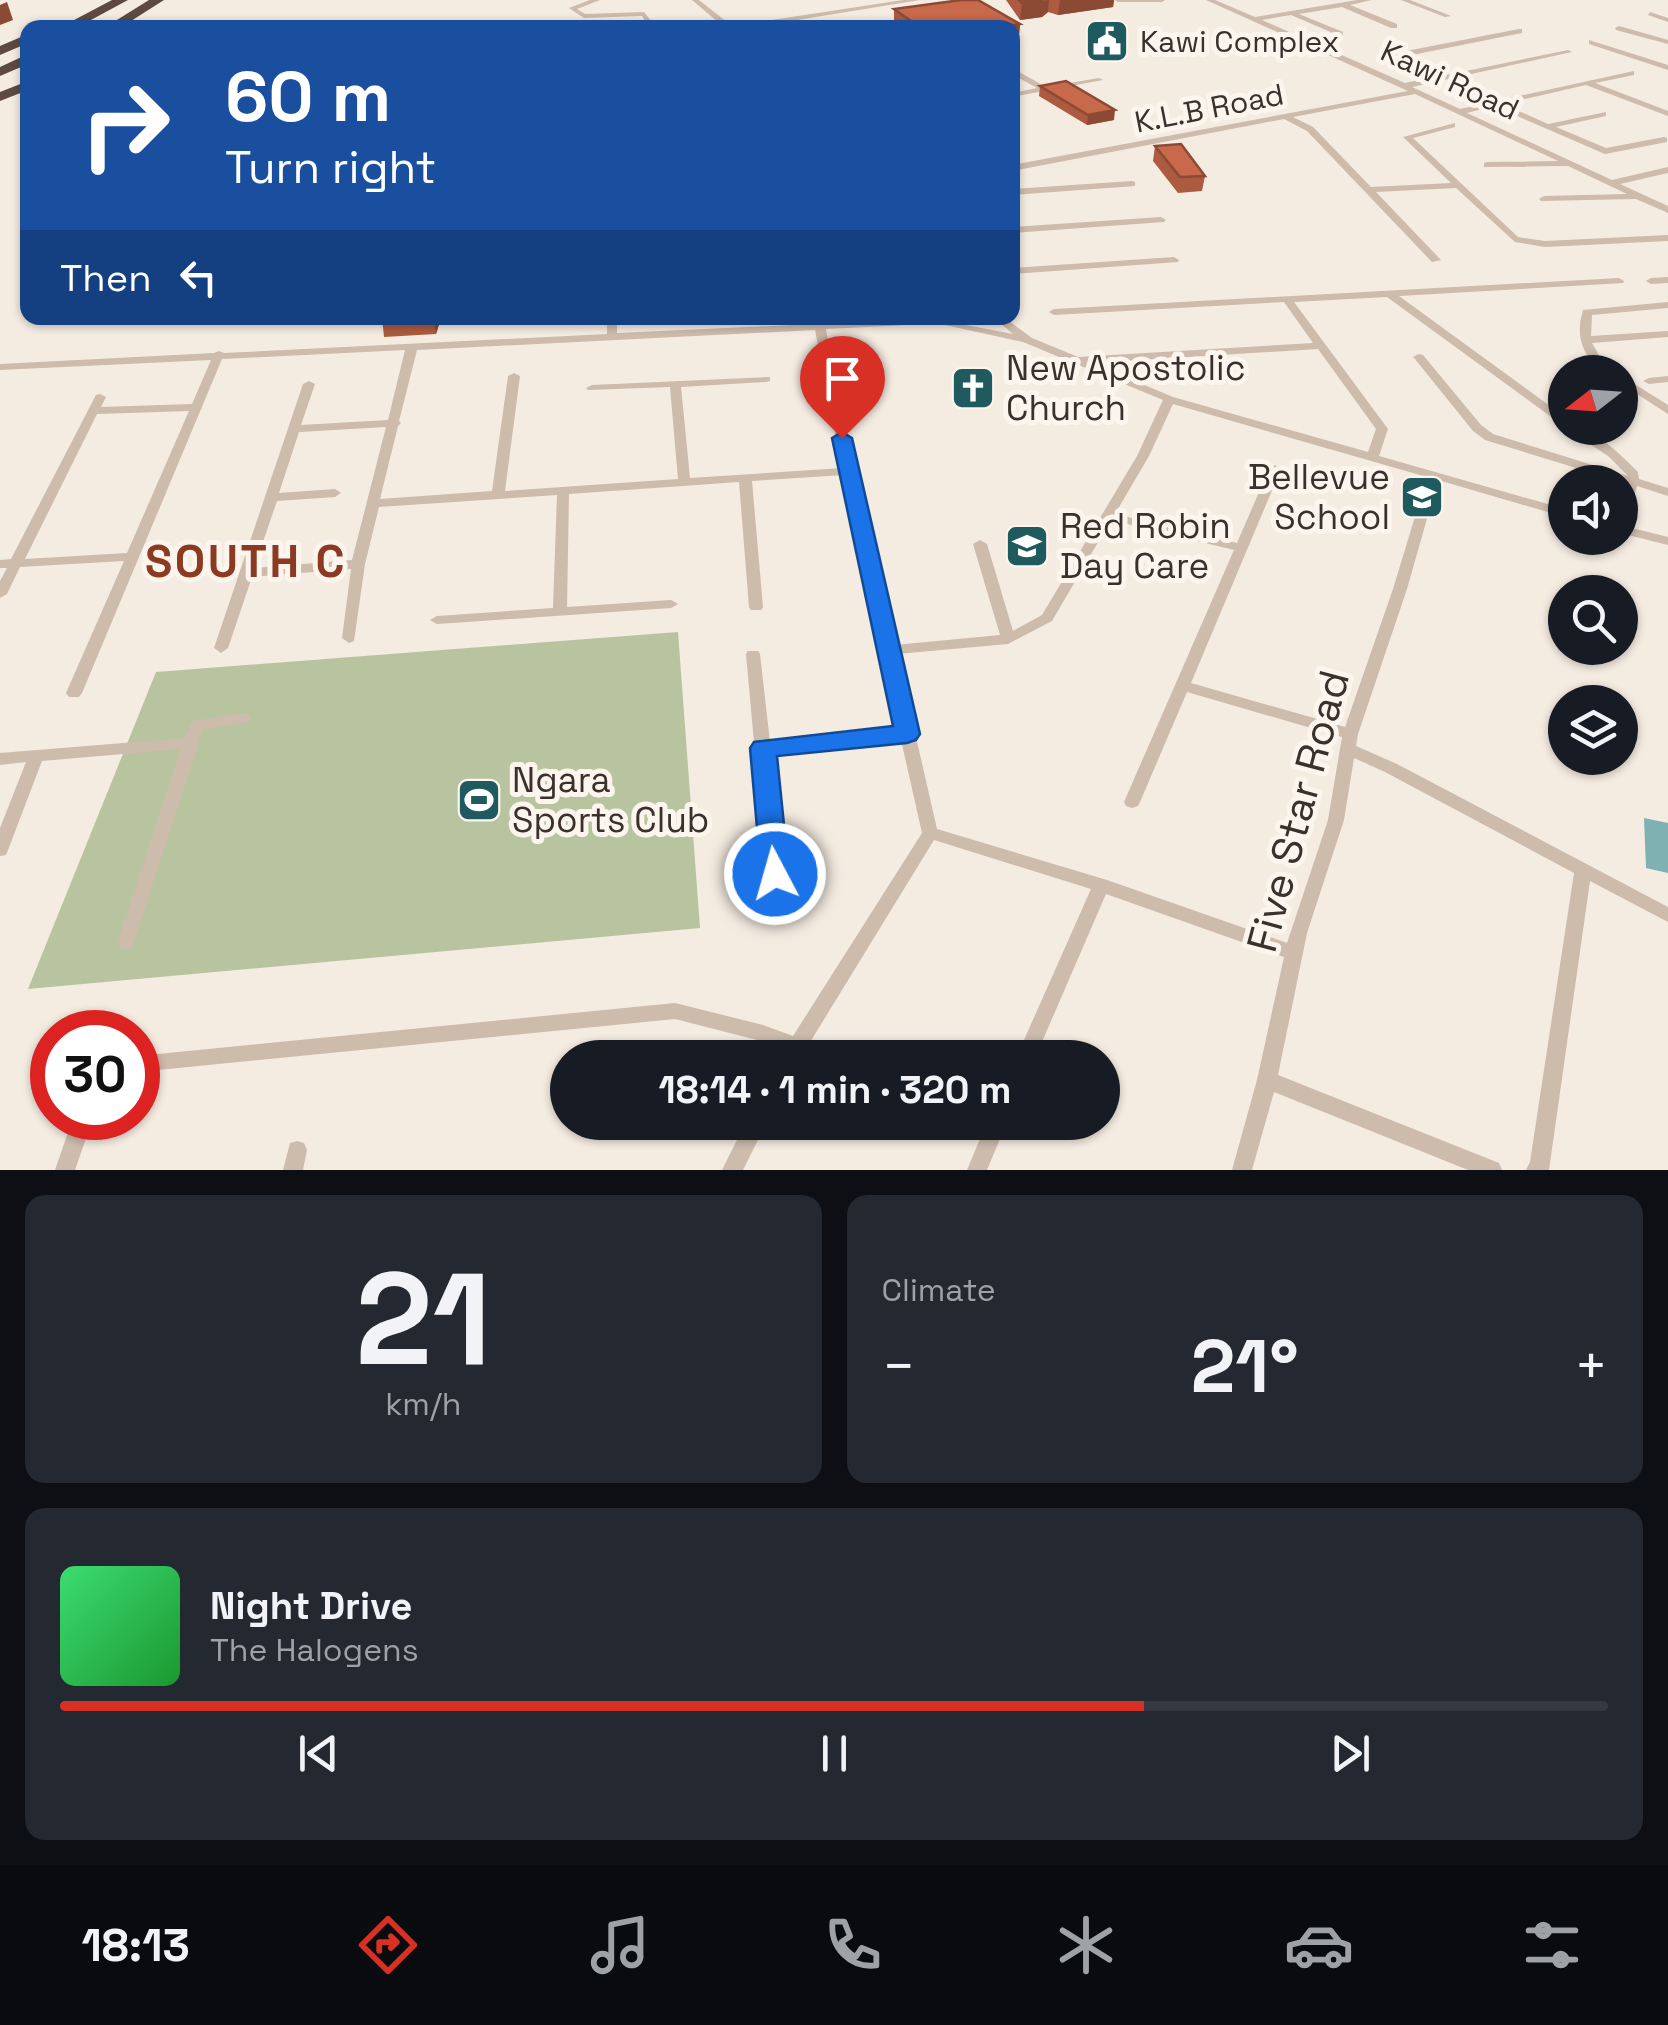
<!DOCTYPE html>
<html lang="en">
<head>
<meta charset="utf-8">
<style>
  :root { --surface:#171b24; --page:#242831; --text:#f1f3f6; --muted:#9ea1a6; --line:#363941; --accent:#d93025 }
  body { margin:0; font-family:"Space Grotesk",sans-serif; background:var(--page); color:var(--text); height:100vh; display:flex; flex-direction:column; font-size:38px; white-space:nowrap }
  * { box-sizing:border-box; margin:0 }
  p { font-size:32px; color:var(--muted) }
  .icon { flex:none; width:55px; height:55px; fill:none; stroke:currentColor; stroke-width:2; stroke-linecap:round; stroke-linejoin:round }
  .map { position:relative; height:1170px; overflow:hidden }
  .panel { display:flex; flex-direction:column; gap:25px; padding:25px; background:#0d0f14; flex:1 }
  .panel>* { flex:none }
  .guide { position:absolute; left:20px; top:20px; width:1000px; height:305px; border-radius:20px; box-shadow:0 2px 8px #0004; background:#1a4fa0; color:#fff; overflow:hidden }
  .needle { width:65px; rotate:253deg }
  .controls { position:absolute; left:1548px; top:355px; display:grid; gap:20px }
  .controls a { display:grid; place-items:center; width:90px; height:90px; border-radius:50%; background:var(--surface); box-shadow:0 2px 8px #0004; font-size:50px }
  .speed { position:absolute; left:30px; top:1010px; display:flex; gap:20px; font-size:50px; font-weight:700; text-align:center }
  .speed>* { display:grid; place-content:center; width:130px; height:130px; border-radius:50%; background:var(--surface); box-shadow:0 2px 8px #0004; line-height:1 }
  .speed .limit { border:15px solid #d22; background:#fff; color:#111 }
  .pin { position:absolute; display:grid; place-items:center; width:85px; height:85px; color:#fff; margin:-102px -42px; border-radius:50% 50% 50% 0; rotate:-45deg; box-shadow:0 0 10px #0007 }
  .pin .icon { rotate:45deg }
  .me { position:absolute; width:110px; margin:-55px; rotate:354deg; stroke-linejoin:round; filter:drop-shadow(0 0 8px #0008) }
  .turn { display:flex; align-items:center; gap:35px; height:210px; padding:0 40px; font-size:45px }
  .turn .icon { width:130px; height:130px; stroke-width:2.5 }
  .turn b { display:block; font-size:70px; line-height:85px }
  .then { display:flex; align-items:center; height:95px; padding:0 40px; background:#0003; gap:20px; font-size:38px }
  .big { font-size:75px; font-weight:700; line-height:1.1 }
  .panel .card { flex:1; display:flex; flex-direction:column; justify-content:center; gap:15px; min-width:0; padding:0 35px; border-radius:20px; background:var(--page) }
  .panel .dial { align-items:center; gap:0 }
  .dial b { font-size:130px; line-height:1 }
  .song { display:flex; align-items:center; gap:30px }
  .cover { width:120px; height:120px; border-radius:15px; background:linear-gradient(135deg,hsl(140 70% 55%),hsl(130 70% 35%)) }
  .played { height:10px; border-radius:5px; background:linear-gradient(90deg,var(--accent) 70%,var(--line) 70%) }
  .keys { display:flex; justify-content:space-around; direction:ltr }
  .heat { display:flex; justify-content:space-between; align-items:center; font-size:55px; direction:ltr }
  .panel .tiles { flex:1; display:grid; gap:25px; grid-template-columns:1fr 1fr }
  .card:last-child { grid-column:span 2 }
  .trip { position:absolute; left:550px; top:1040px; width:570px; height:100px; border-radius:50px; background:var(--surface); box-shadow:0 2px 8px #0004; font-weight:700; line-height:100px; text-align:center }
  .tabs { display:flex; height:160px; justify-content:space-around; align-items:center; background:#090b0e; color:var(--muted) }
  .tabs .icon { width:70px; height:70px }
  .tabs .on { color:var(--accent) }
  .tabs b { font-size:45px; color:var(--text) }
  .map>svg:first-child { display:block }
</style>
</head>
<body>
<div class="map">
<svg width="1668" height="1170" viewBox="0 0 1668 1170">
  <rect width="100%" height="100%" fill="#f4ebe1"/>
  <path fill="#b8c4a0" d="M678 632 700 928 28 989 156 672Z"/>
  <path fill="#7fb0b2" d="M1644 818 1668 823V873L1646 868Z"/>
  <g fill="none" stroke-linecap="round" stroke-linejoin="round">
    <g fill="#cdbbac" fill-rule="evenodd">
      <path d="M590 0H600L577 9 585 14 644 12 656 27 644 28 648 26 642 16 584 18 569 8Z"/>
      <path d="M692 0H699L732 26 903 0H920L749 28H725Z"/>
      <path d="M1115 0H1165L1162 2H1118Z"/>
      <path d="M1206 0H1215L1255 17 1357 0H1372L1350 5 1397 24V28H1391L1342 7 1299 14 1343 32V36H1340L1291 15 1262 20 1405 83 1433 77 1391 58V54L1519 29H1522V33L1402 57 1442 76 1568 50 1572 52 1412 87 1460 109 1634 71V75L1595 83 1668 111V116L1586 85 1503 104 1548 124 1606 112V116L1556 127 1606 148 1664 137 1667 138V142L1605 154 1494 106 1467 113 1612 180 1668 167V173L1620 184 1668 206V213L1636 199 1541 201 1539 199 1544 196 1627 194 1568 166 1484 167V163L1487 162 1558 161 1415 94 1293 117 1313 127 1371 187 1451 183 1403 137 1455 123V127L1413 138 1518 237 1545 241 1668 235V241L1545 247 1515 242 1456 188 1376 192 1441 260 1432 262 1307 131 1284 119 1012 171V165L1408 91Z"/>
      <path d="M1401 0H1410L1451 16 1445 17Z"/>
      <path d="M1650 12 1668 18V22L1648 15Z"/>
      <path d="M1619 26 1668 40V44L1616 30 1615 28Z"/>
      <path d="M1589 40 1668 65V70L1589 44Z"/>
      <path d="M1012 68 1046 87 1099 78 1103 80 1012 97V93L1037 88 1012 74Z"/>
      <path d="M1132 181 1135 182V186L1012 195V189Z"/>
      <path d="M1161 217 1166 220 1164 222 1012 233V227Z"/>
      <path d="M1174 257 1179 260 1178 262 1012 274V268Z"/>
      <path d="M1668 277V283L1651 284 1646 281 1651 278Z"/>
      <path d="M1619 278 1624 281 1623 283 1399 296 1565 417V427L1387 297 1294 302 1388 429 1379 456 1565 509V517L1438 480 1407 589 1358 734 1356 746 1397 764 1668 907V922L1590 881 1549 1170H1526L1530 1162 1574 873 1385 772 1354 758 1344 820 1307 933 1278 1075 1499 1163 1502 1170H1468L1274 1092 1252 1170H1232L1257 1080 1284 957 1106 894 1035 1058H1016L1091 889 934 840 804 1052 797 1054 761 1041 675 1019 138 1072V1056L675 1003 763 1025 793 1036 922 833 901 740 771 753 784 874 781 879 775 881 769 879 766 874 746 654 748 651H758L760 654 770 742 899 729 844 475 752 481 763 607 761 610H751L749 607 739 482 569 494 567 607 671 600 678 604 671 608 437 624 430 620 437 616 553 608 557 495 379 507 365 564 354 641 349 643 342 638 351 569 252 577 228 648 221 653 214 648 303 384 309 381 315 384 301 425 388 420 405 350 222 359 82 693 79 697H69L66 693 124 561 20 567 7 594 0 598V581L7 568H0V560L11 559 96 395 100 394 106 397 101 407 192 404 211 360 0 370V364L214 353 219 351 224 353 607 334V318H617V333L946 318 945 320 928 324 826 329 840 405 895 645 1000 635 973 544 980 540 987 544 1013 631 1042 615 1137 456 1163 400 1023 342 945 325V321L1013 334 994 318H1005L1032 338 1078 357 1313 343 1284 302 1054 315 1049 312 1054 309ZM815 330 842 468 690 478 681 387 766 382 770 381V377L592 385 586 388 588 390 670 387 678 479 505 491 520 376 514 373 508 376 492 491 380 499 398 426 401 423 399 421 417 350ZM1318 349 1376 429 1368 452 1173 397 1092 363ZM1173 404 1427 477 1393 589 1345 727 1191 683 1281 469 1275 465 1269 469 1237 543 1115 514 1149 456ZM189 411 127 553 25 559 97 414ZM386 427 352 560 254 568 277 501 335 497 341 493 335 489 279 493 299 432ZM1111 520 1234 550 1124 802 1126 806 1132 808 1138 806 1140 802 1187 692 1342 737 1328 820 1287 943 1107 880 937 829 897 654 1008 644 1052 621Z"/>
      <path d="M1668 302V308L1592 315 1591 336 1668 331V337L1592 343 1600 357 1616 372H1604C1582 356 1575 336 1583 310Z"/>
      <path d="M1419 354 1423 355 1481 425 1493 434 1628 476 1608 456 1566 428C1594 426 1620 454 1638 472L1639 479 1668 488V496L1637 486 1626 521 1620 525V500L1625 483 1485 440 1473 431 1415 359 1413 357Z"/>
      <path d="M1620 375 1668 405V414L1620 383Z"/>
      <path d="M1668 376V382L1649 384 1643 381 1649 378Z"/>
      <path d="M1620 525 1668 537V545L1620 533Z"/>
      <path d="M243 713 248 714 251 718 248 722 203 729 132 948 126 950 120 948 117 943 181 749 42 761 8 850 6 855 0 856V828L26 762 0 765V753L185 738 192 721Z"/>
      <path d="M73 1118H93L75 1170H55Z"/>
      <path d="M746 1122H767L743 1170H722Z"/>
      <path d="M987 1122H1007L987 1170H967Z"/>
      <path d="M297 1141 304 1143 307 1150 303 1170H283L290 1143Z"/>
    </g>
    <g fill="#5c4a42" fill-rule="evenodd">
      <path d="M112 0H128L76 28H59Z"/>
      <path d="M149 0H164L120 28H104Z"/>
      <path d="M28 34V43L0 55V46Z"/>
      <path d="M28 54V64L0 76V67Z"/>
      <path d="M28 81V90L0 101V92Z"/>
    </g>
  </g>
  <g fill="#ac5a40">
    <path d="M961 0H978L1020 24 1019 35 1012 36V28H904L894 21V9Z"/>
    <path d="M1006 0H1114L1113 7 1058 15 1048 12 1042 17 1020 20Z"/>
    <path d="M1040 86 1114 120 1087 125 1039 96Z"/>
    <path d="M1155 146 1205 176 1202 191 1178 193 1153 161Z"/>
    <path d="M382 318H441L436 334 384 337Z"/>
  </g>
  <g fill="#8c4a34">
    <path d="M1049 0 1048 12 1042 17 1020 20 1022 3Z"/>
    <path d="M1060 0H1114L1113 7 1058 15Z"/>
    <path d="M7 2 13 20 0 25V5Z"/>
    <path d="M1020 24 1019 35 1012 36V28H992Z"/>
    <path d="M1115 110 1114 120 1087 125 1088 115Z"/>
    <path d="M433 318H441L436 334Z"/>
  </g>
  <g fill="#c8694b" stroke="#8c4a34" stroke-width="2.5">
    <path d="M961 0H978L1020 24 992 28H921L894 9Z"/>
    <path d="M1019 0H1043L1022 3Z"/>
    <path d="M1066 81 1115 110 1088 115 1040 86Z"/>
    <path d="M1181 144 1205 176 1180 177 1155 146Z"/>
  </g>
  <path fill="#1a73e8" stroke="#114b97" stroke-width="2.5" d="M842 432 852 438 920 734 916 740 907 743 777 756 789 874 785 882 775 885 765 882 761 874 750 748 754 742 893 726 832 438Z"/>
  <defs>
    <g id="civic-square" transform="scale(2.25)"><rect x="-9" y="-9" width="18" height="18" rx="4" fill="#1f5a5e" stroke="#fbf5ee"/><path d="M-.6-6.5H3V-4.5H.6V-3L4-1V1h2V6H-6V1h2V-1L-.6-3ZM-1.2 2.5V6h2.4V2.5Z" fill="#fff"/></g>
    <g id="church-square" transform="scale(2.25)"><rect x="-9" y="-9" width="18" height="18" rx="4" fill="#1f5a5e" stroke="#fbf5ee"/><path d="M-1.2-6h2.4v3.5h3.3v2.4h-3.3V6h-2.4V-.1h-3.3v-2.4h3.3Z" fill="#fff"/></g>
    <g id="school-square" transform="scale(2.25)"><rect x="-9" y="-9" width="18" height="18" rx="4" fill="#1f5a5e" stroke="#fbf5ee"/><path d="M0-5L7-2L0 1L-7-2ZM-4 1L0 2.5L4 1V4Q0 6-4 4Z" fill="#fff"/></g>
    <g id="stadium-square" transform="scale(2.25)"><rect x="-9" y="-9" width="18" height="18" rx="4" fill="#1f5a5e" stroke="#fbf5ee"/><path d="M0-5a6.5 5 0 1 0 0 10a6.5 5 0 1 0 0-10ZM-3.5-1.8h7v3.6h-7Z" fill="#fff"/></g>
  </defs>
  <g fill-rule="evenodd">
    <use href="#civic-square" x="1107" y="41"/>
    <use href="#church-square" x="973" y="388"/>
    <use href="#school-square" x="1422" y="497"/>
    <use href="#school-square" x="1027" y="546"/>
    <use href="#stadium-square" x="479" y="800"/>
  </g>
  <g text-anchor="middle" dominant-baseline="central" stroke-width="10" stroke-linejoin="round" paint-order="stroke">
    <g font-size="30" fill="#3b302b" stroke="#fbf5ee" text-anchor="start">
      <text x="1140" y="41">Kawi Complex</text>
    </g>
    <g font-size="30" fill="#3b302b" stroke="#fbf5ee">
      <text transform="translate(1450 80) rotate(25)">Kawi Road</text>
      <text transform="translate(1209 108) rotate(-11)">K.L.B Road</text>
    </g>
    <g font-size="35" fill="#3b302b" stroke="#fbf5ee" text-anchor="start">
      <text x="1006" y="368">New Apostolic<tspan x="1006" dy="40">Church</tspan></text>
      <text x="1390" y="477" text-anchor="end">Bellevue<tspan x="1390" dy="40">School</tspan></text>
      <text x="1060" y="526">Red Robin<tspan x="1060" dy="40">Day Care</tspan></text>
      <text x="512" y="780">Ngara<tspan x="512" dy="40">Sports Club</tspan></text>
    </g>
    <g font-size="42" fill="#3b302b" stroke="#fbf5ee">
      <text transform="translate(1298 811) rotate(-75)">Five Star Road</text>
    </g>
    <g font-size="45" font-weight="bold" letter-spacing="2.5" fill="#8c3b22" stroke="#fbf5ee">
      <text x="246" y="561">SOUTH C</text>
    </g>
  </g>
</svg>
<div class="controls">
<a><svg class="needle" viewBox="-14 -14 28 28"><path d="M0-13l5 13h-10z" fill="#e53935"/><path d="M0 13l5-13h-10z" fill="#9ea1a6"/></svg></a>
<a><svg class="icon" aria-label="sound" viewBox="0 0 24 24"><path d="M4 9h4l5-4v14l-5-4H4zM17 9q2 3 0 6"/></svg></a>
<a><svg class="icon" aria-label="search" viewBox="0 0 24 24"><circle cx="10" cy="10" r="6"/><path d="M15 15l6 6"/></svg></a>
<a><svg class="icon" aria-label="layers" viewBox="0 0 24 24"><path d="M12 4l9 5-9 5-9-5zM3 14l9 5 9-5"/></svg></a>
</div>
<div class="speed"><div class="limit">30</div></div>
<div class="pin" style="left:842px;top:438px;background:#d93025"><svg class="icon" aria-label="arrive" viewBox="0 0 24 24"><path d="M6 21V4h12l-3 4 3 4H6"/></svg></div>
<svg class="me" style="left:775px;top:874px" viewBox="-20 -20 40 40"><circle r="17" fill="#1a73e8" stroke="#fff" stroke-width="3"/><path d="M0-11L8 9 0 5-8 9z" fill="#fff"/></svg>
<div class="trip">18:14 · 1 min · 320 m</div>
<div class="guide">
<div class="turn"><svg class="icon" aria-label="right" viewBox="0 0 24 24"><path d="M7 20v-9h11M14 6l5 5-5 5"/></svg><div><b>60 m</b>Turn right</div></div>
<div class="then">Then<svg class="icon" aria-label="left" viewBox="0 0 24 24"><path d="M17 20v-9H6M10 6l-5 5 5 5"/></svg></div>
</div>
</div>
<section class="panel">
<div class="tiles">
<div class="card dial"><b>21</b><p>km/h</p></div>
<div class="card"><p>Climate</p>
<div class="heat"><a>−</a><b class="big">21°</b><a>+</a></div>
</div>
<div class="card">
<div class="song"><i class="cover"></i><div><b>Night Drive</b><p>The Halogens</p></div></div>
<div class="played"></div>
<div class="keys"><svg class="icon" aria-label="previous" viewBox="0 0 24 24"><path d="M18 5L8 12l10 7zM5 5v14"/></svg><svg class="icon" aria-label="pause" viewBox="0 0 24 24"><path d="M8 5v14M16 5v14"/></svg><svg class="icon" aria-label="next" viewBox="0 0 24 24"><path d="M6 5l10 7-10 7zM19 5v14"/></svg></div>
</div>
</div>
</section>
<nav class="tabs">
<b>18:13</b>
<svg class="icon on" aria-label="directions" viewBox="0 0 24 24"><path d="M12 3l9 9-9 9-9-9zM9 14v-3h6M13 9l2 2-2 2"/></svg>
<svg class="icon" aria-label="music" viewBox="0 0 24 24"><path d="M9 18V5l10-2v13"/><circle cx="6" cy="18" r="3"/><circle cx="16" cy="16" r="3"/></svg>
<svg class="icon" aria-label="phone" viewBox="0 0 24 24"><path d="M5 4h4l2 5-3 2q2 4 5 5l2-3 5 2v4C11 20 4 13 5 4z"/></svg>
<svg class="icon" aria-label="climate" viewBox="0 0 24 24"><path d="M12 3v18M4 7l16 10M4 17L20 7"/></svg>
<svg class="icon" aria-label="car" viewBox="0 0 24 24"><path d="M5 17H2v-5l4-1 3-4h7l3 4 3 1v5h-3M9 17h6M6 11h13"/><circle cx="7" cy="17" r="2"/><circle cx="17" cy="17" r="2"/></svg>
<svg class="icon" aria-label="filters" viewBox="0 0 24 24"><path d="M4 7h16M4 17h16"/><circle cx="9" cy="7" r="2"/><circle cx="15" cy="17" r="2"/></svg>
</nav>
</body>
</html>
